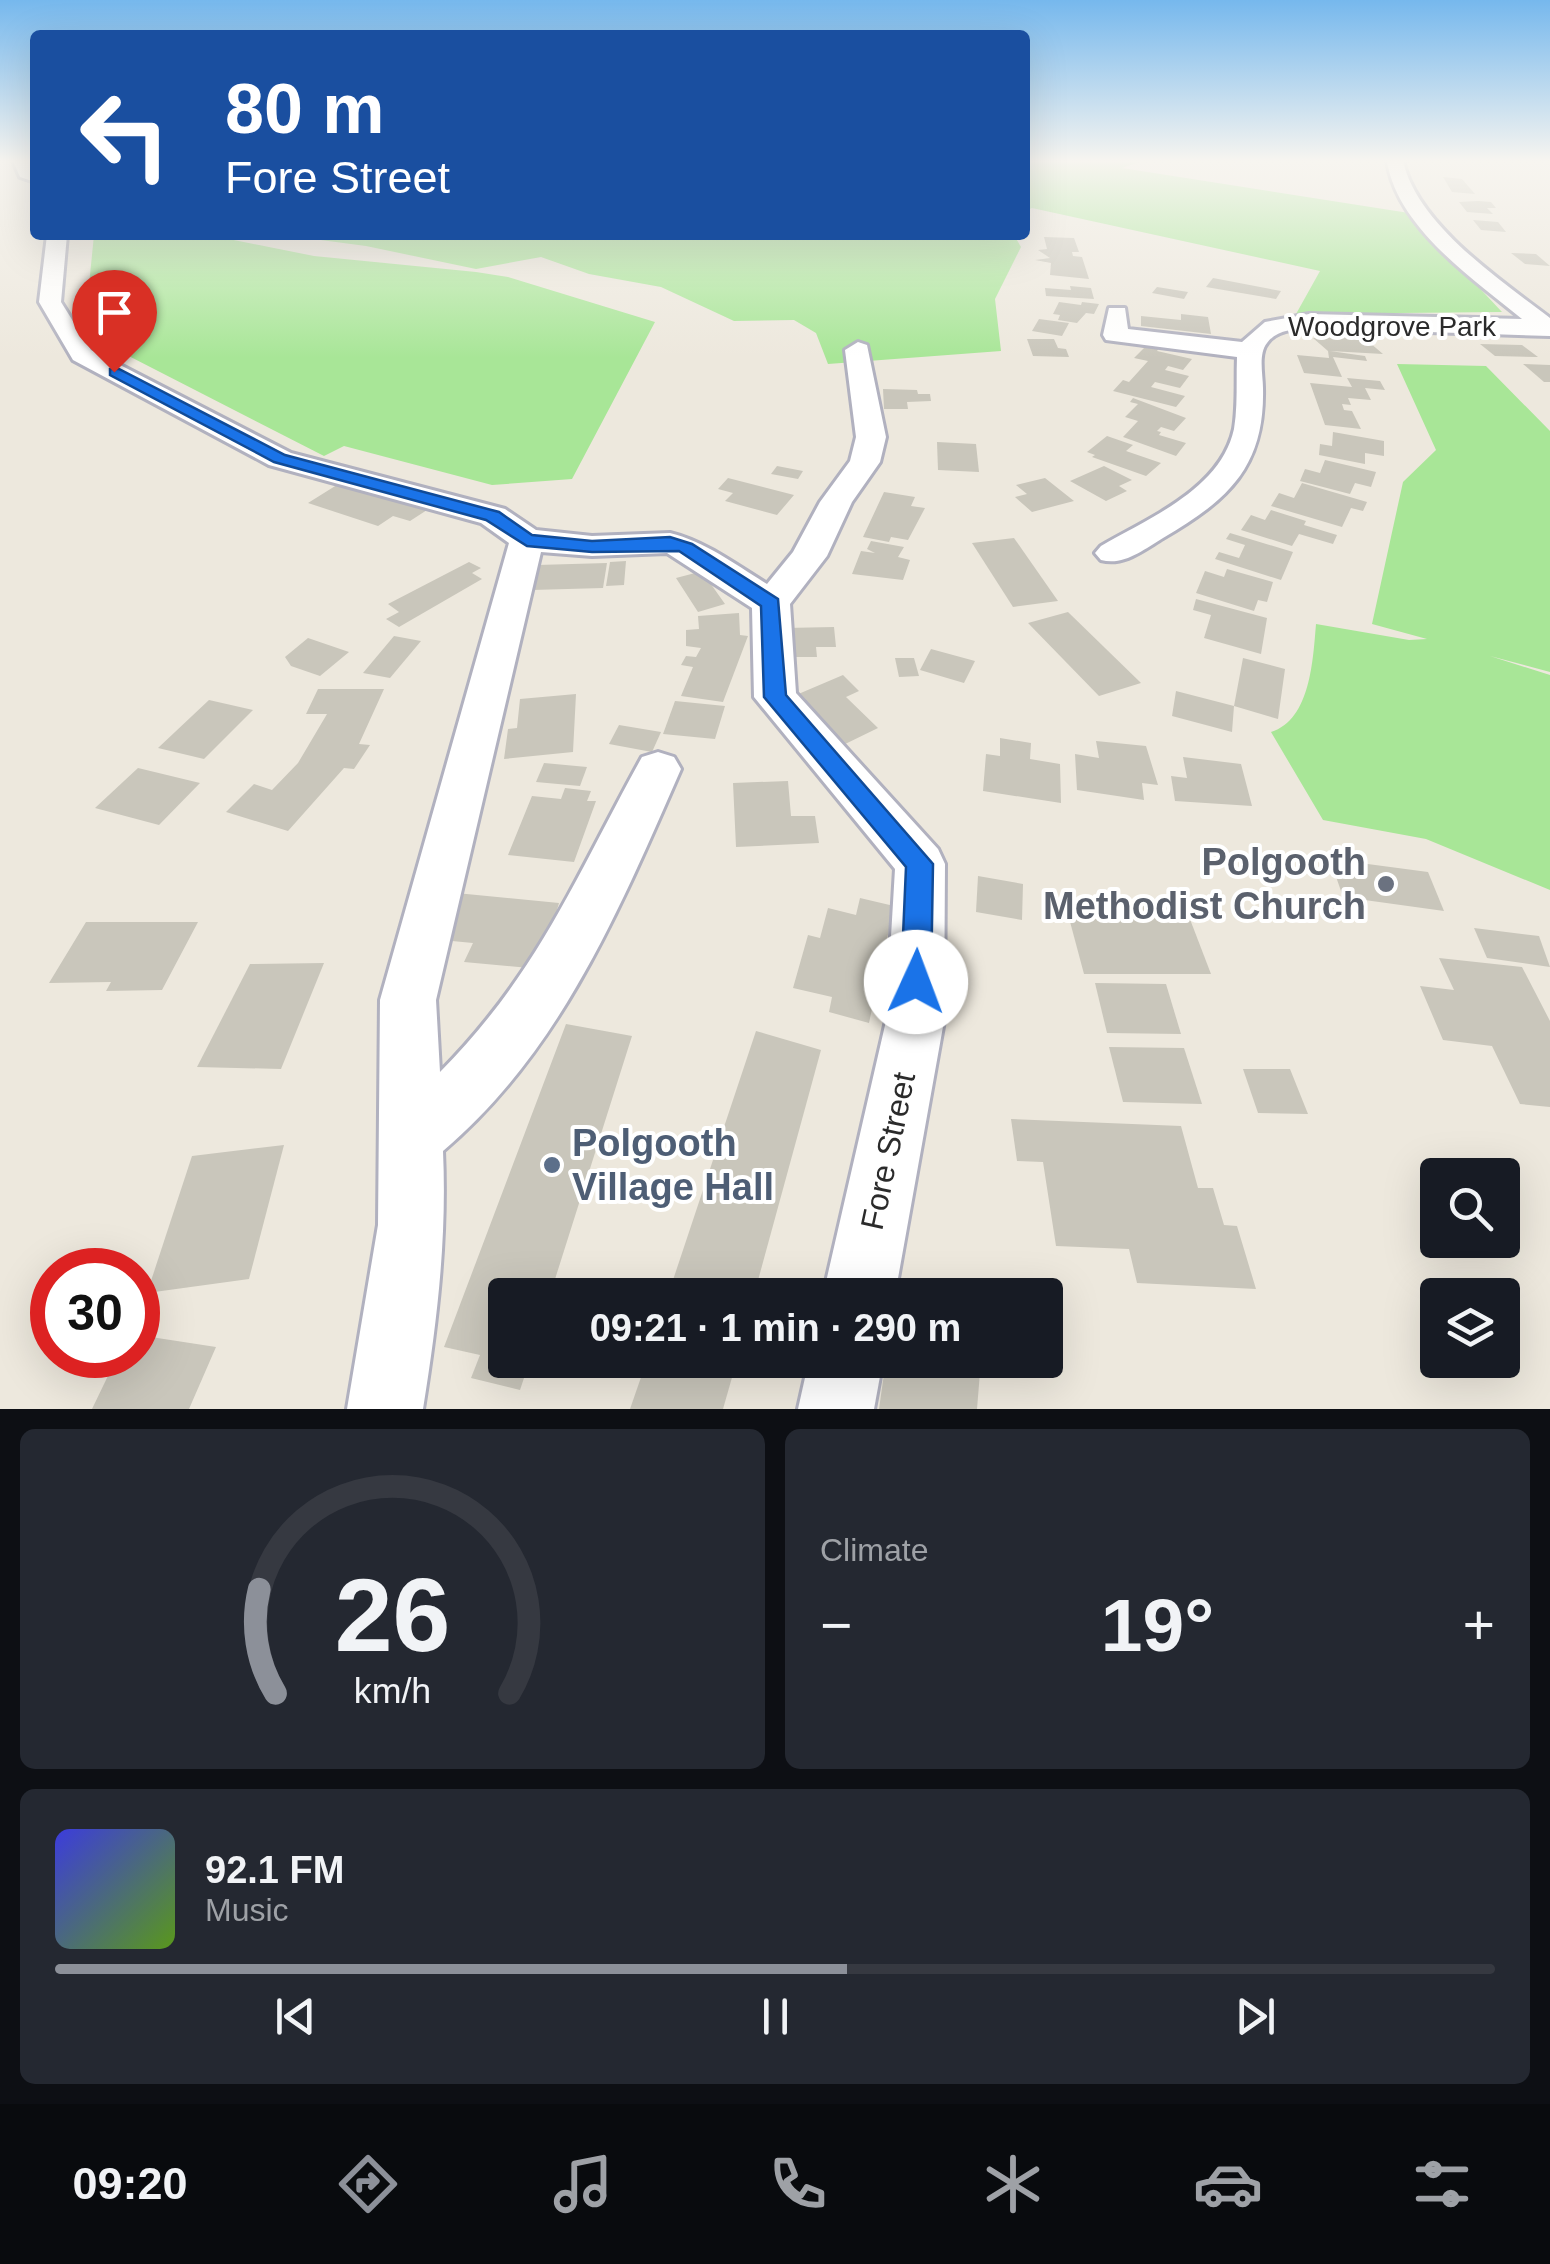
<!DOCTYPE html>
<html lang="en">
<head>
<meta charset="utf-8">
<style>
  :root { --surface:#171b24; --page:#242831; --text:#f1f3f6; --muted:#9ea1a6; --line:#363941; --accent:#8c9099 }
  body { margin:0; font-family:Arial,sans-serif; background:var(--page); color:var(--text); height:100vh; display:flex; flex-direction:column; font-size:38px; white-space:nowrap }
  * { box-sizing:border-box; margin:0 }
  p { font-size:32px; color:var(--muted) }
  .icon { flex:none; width:55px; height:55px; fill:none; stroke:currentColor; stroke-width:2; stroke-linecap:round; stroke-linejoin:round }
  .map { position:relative; height:1409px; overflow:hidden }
  .details { display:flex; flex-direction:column; gap:20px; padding:20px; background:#0d0f14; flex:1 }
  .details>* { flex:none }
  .guide { position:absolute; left:30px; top:30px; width:1000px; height:210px; border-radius:10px; box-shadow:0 10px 40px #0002; background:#1a4fa0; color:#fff; overflow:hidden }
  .fabs { position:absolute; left:1420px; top:1158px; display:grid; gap:20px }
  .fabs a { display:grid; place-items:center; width:100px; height:100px; border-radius:10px; background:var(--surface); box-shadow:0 10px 40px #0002; font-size:50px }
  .speed { position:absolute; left:30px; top:1248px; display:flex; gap:20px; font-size:50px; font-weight:700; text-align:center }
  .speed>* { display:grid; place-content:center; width:130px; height:130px; border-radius:50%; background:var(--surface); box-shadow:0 10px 40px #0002; line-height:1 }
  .speed .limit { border:15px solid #d22; background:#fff; color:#111 }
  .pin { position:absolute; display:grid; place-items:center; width:85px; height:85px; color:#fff; margin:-102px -42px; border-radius:50% 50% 50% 0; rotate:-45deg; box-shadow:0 0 10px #0007 }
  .pin .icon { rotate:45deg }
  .me { position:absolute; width:110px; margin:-55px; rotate:2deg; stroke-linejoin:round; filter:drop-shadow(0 0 8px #0008) }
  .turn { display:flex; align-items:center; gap:35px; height:210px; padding:0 30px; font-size:45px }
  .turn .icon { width:130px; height:130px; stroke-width:2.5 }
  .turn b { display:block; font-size:70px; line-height:85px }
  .big { font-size:75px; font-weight:700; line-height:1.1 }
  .details .card { flex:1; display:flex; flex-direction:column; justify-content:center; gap:15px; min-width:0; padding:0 35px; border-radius:15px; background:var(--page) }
  .details .dial { align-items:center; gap:0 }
  .dial svg { height:260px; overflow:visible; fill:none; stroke:var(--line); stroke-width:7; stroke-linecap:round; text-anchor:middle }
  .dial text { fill:var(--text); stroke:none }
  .song { display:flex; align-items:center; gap:30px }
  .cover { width:120px; height:120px; border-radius:15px; background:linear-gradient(135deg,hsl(240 70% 55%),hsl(90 70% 35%)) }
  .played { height:10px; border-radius:5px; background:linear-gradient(90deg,var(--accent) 55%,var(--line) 55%) }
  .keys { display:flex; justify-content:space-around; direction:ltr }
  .heat { display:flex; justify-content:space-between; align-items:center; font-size:55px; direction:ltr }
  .details .tiles { flex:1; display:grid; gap:20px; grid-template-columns:1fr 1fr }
  .card:last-child { grid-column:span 2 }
  .trip { position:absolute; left:488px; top:1278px; width:575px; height:100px; border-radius:10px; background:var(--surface); box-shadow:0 10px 40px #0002; font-weight:700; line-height:100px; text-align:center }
  .tabs { display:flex; height:160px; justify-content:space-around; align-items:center; background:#090b0e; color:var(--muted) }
  .tabs .icon { width:70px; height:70px }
  .tabs .selected { color:var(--accent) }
  .tabs b { font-size:45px; color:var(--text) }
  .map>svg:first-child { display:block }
</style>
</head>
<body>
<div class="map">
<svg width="1550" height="1409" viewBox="0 0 1550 1409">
  <rect width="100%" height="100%" fill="#ede8dd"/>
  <g fill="#a8e697">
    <path d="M1025 161H1142L1122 168 1409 213 1502 312 1296 314 1320 271 1032 208 1025 211Z"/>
    <path d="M94 235H209L314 256 476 272 508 277 655 322 572 479 492 485 344 446 324 456 117 350 87 305Z"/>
    <path d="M283 235H535L562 239 572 235H1014L1021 247 995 299 1001 351 828 364 816 333 794 320 734 321 661 287 589 274 541 257 476 269 366 246Z"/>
    <path d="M1397 364 1486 366 1550 431V672L1490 656 1550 675V890L1426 839 1323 820 1271 732C1311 720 1313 658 1316 624L1409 640 1427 639 1372 624 1403 482 1436 450Z"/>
  </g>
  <g fill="#c9c6bb">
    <path d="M1443 177 1462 179 1475 194 1452 192Z"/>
    <path d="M1478 201 1491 202 1496 208H1487L1493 214 1467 212 1459 202Z"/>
    <path d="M1473 220 1498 222 1506 232 1481 230Z"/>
    <path d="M1044 237 1074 238 1079 252H1072L1073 256 1082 257 1089 279 1050 275 1051 263 1035 260 1050 258 1038 250 1047 249Z"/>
    <path d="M1511 253 1536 254 1550 266 1525 264Z"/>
    <path d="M1213 278 1281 291 1276 299 1206 287Z"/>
    <path d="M1070 286 1091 288 1094 299 1046 296 1045 288 1071 290Z"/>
    <path d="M1157 287 1188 292 1184 299 1152 293Z"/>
    <path d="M1059 302 1081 305 1082 302 1099 304 1094 314 1086 313 1077 323 1058 320 1060 315 1053 314Z"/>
    <path d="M1181 314 1208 317 1211 334 1141 326V316L1181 320Z"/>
    <path d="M1039 319 1069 323 1062 336 1032 331Z"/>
    <path d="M1363 337 1383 354 1330 351 1365 356 1367 361 1333 357 1342 377 1304 373 1297 355 1329 358 1328 351 1313 338Z"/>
    <path d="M1027 339H1054L1058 348 1066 349 1069 357 1033 356Z"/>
    <path d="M1140 342 1160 347 1157 351 1192 359 1183 370 1168 366 1165 370 1189 376 1180 388 1155 382 1151 387 1185 396 1176 407 1113 391 1123 380 1129 382 1148 361 1134 358 1144 348 1137 346Z"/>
    <path d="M1480 344 1522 345 1538 357 1495 356Z"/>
    <path d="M1523 364 1550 365V382H1544Z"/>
    <path d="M1347 378 1380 381 1385 390 1365 388 1371 400 1348 398 1351 405 1342 404 1344 410 1352 411 1361 429 1325 425 1310 383 1352 387Z"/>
    <path d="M883 389 917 390 918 394H930L931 401 907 402 908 409H884Z"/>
    <path d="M1133 398 1186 418 1174 431 1161 427 1157 431 1161 432 1159 435 1186 443 1176 456 1123 437 1138 421 1125 417 1138 404 1130 402Z"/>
    <path d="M1333 432 1384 441V456L1365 453V464L1319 455 1320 444 1332 446Z"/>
    <path d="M1107 436 1133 445 1126 451 1161 463 1146 476 1092 457 1095 455 1087 452Z"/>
    <path d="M937 442 976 444 979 472 938 470Z"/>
    <path d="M1325 460 1376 472 1371 487 1355 483 1350 494 1300 481 1305 469 1320 473Z"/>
    <path d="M777 466 803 471 798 479 771 474Z"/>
    <path d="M1104 466 1132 480 1119 486 1127 491 1106 501 1070 481Z"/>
    <path d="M728 478 794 495 777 515 725 501 733 493 718 489Z"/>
    <path d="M1045 478 1074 501 1032 512 1015 497 1027 494 1016 485Z"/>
    <path d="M340 483 427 510 410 521 393 516 378 526 308 503Z"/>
    <path d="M1302 483 1367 502 1363 511 1351 508 1342 527 1271 506 1279 493 1294 498Z"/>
    <path d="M884 492 915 497 911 506 925 508 908 540 891 537 889 542 863 537Z"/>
    <path d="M1271 510 1306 521 1304 525 1337 535 1333 544 1299 534 1292 546 1241 530 1251 515 1265 520Z"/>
    <path d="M1230 533 1293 552 1281 580 1215 559 1219 552 1239 558 1245 545 1226 539Z"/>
    <path d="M1014 538 1058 601 1013 607 972 543Z"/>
    <path d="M871 541 904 547 898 557 910 560 903 580 852 574 861 551 875 553 867 549Z"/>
    <path d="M626 561 624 585 606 586 610 562Z"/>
    <path d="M469 562 481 568 472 573 482 579 399 627 386 619 399 612 388 604Z"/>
    <path d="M607 563 603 588 532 590 537 565Z"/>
    <path d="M1227 569 1273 582 1267 602 1258 600 1254 611 1196 593 1205 571 1224 577Z"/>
    <path d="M699 572 704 580H708L725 604 698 612 676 578Z"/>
    <path d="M1196 599 1267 618 1261 654 1204 638 1211 615 1193 610Z"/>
    <path d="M1068 612 1141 683 1099 696 1028 623Z"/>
    <path d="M739 613 740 635 748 636 723 702 681 696 693 667 681 665 686 656 696 657 701 648 686 646V630L699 629 698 616Z"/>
    <path d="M834 627 836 647H816L817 657H787L785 628Z"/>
    <path d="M394 636 421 641 390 678 363 673Z"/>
    <path d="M308 638 349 652 320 676 291 666 285 657Z"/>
    <path d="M931 649 975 661 964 683 920 670Z"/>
    <path d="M895 658H914L919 676 899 677Z"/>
    <path d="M1243 658 1285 669 1278 719 1234 706 1232 732 1172 716 1176 691 1234 706Z"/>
    <path d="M843 675 859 691 846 697 878 728 837 748 789 698Z"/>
    <path d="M318 689H384L359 744 370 745 354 769 344 768 288 831 226 812 254 784 272 790 298 763 327 714H306Z"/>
    <path d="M576 694 573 752 504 759 508 729 517 728 520 699Z"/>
    <path d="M209 700 253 710 204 759 158 748Z"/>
    <path d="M675 701 725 706 715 739 663 734Z"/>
    <path d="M619 725 661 732 652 752 609 744Z"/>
    <path d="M1000 738 1031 743 1030 759 1060 764 1061 803 983 791 986 754 1000 756Z"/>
    <path d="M1096 741 1146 746 1158 785 1142 783 1144 800 1077 790 1075 754 1099 758Z"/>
    <path d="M1183 757 1241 764 1252 806 1175 801 1171 776 1187 778Z"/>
    <path d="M544 763 587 767 580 786 536 782Z"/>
    <path d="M138 768 200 783 159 825 95 808Z"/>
    <path d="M788 781 791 816H815L819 843 736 847 733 783Z"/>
    <path d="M565 788 591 791 587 801H596L574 862 508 855 532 796 561 799Z"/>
    <path d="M1330 859 1428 872 1444 911 1343 897Z"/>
    <path d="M978 876 1023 884 1022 920 976 912Z"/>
    <path d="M446 892 559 903 540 969 464 962 473 943 431 939Z"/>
    <path d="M860 898 894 906 869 1023 829 1012 832 997 793 988 808 935 820 938 828 908 856 915Z"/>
    <path d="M1183 901 1211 974H1084L1065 903Z"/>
    <path d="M86 922H198L162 990 106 991 111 982 49 983Z"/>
    <path d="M1474 928 1539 936 1550 967 1487 958Z"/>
    <path d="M1439 958 1522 967 1550 1021V1107L1520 1104 1492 1046 1443 1040 1420 986 1454 990Z"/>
    <path d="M324 963 281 1069 197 1067 250 964Z"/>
    <path d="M1095 983 1166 984 1181 1034 1107 1033Z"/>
    <path d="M566 1024 632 1036 550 1295H505V1360H530L520 1390 471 1378 480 1355 444 1347Z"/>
    <path d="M756 1031 821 1050 754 1295H668Z"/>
    <path d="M1109 1047 1184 1048 1202 1104 1123 1102Z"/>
    <path d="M1243 1069H1290L1308 1114 1258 1113Z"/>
    <path d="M1011 1119 1181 1126 1198 1188H1213L1224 1225 1237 1226 1256 1289 1137 1283 1129 1249 1056 1246 1043 1162 1017 1161Z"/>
    <path d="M284 1145 249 1279 147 1293 192 1156Z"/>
    <path d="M138 1335 216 1347 189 1409H92L118 1355H138Z"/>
    <path d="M647 1360H737L723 1409H630Z"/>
    <path d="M886 1360H981L977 1409H879Z"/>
  </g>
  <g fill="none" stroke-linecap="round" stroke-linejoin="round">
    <g stroke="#b1b1bf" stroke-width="6">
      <g id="minor">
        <path d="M13 161H29L35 171V182L20 177Z"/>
        <path d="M1387 161H1403C1417 224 1500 280 1550 318V336L1309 328C1294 329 1276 330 1267 343 1258 354 1263 375 1263 388 1265 467 1228 500 1163 538 1143 550 1124 566 1101 560L1095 553 1101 546C1149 518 1221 489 1234 429 1238 405 1236 380 1237 357L1106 340 1103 335 1109 308H1125L1128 329 1242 342 1265 322 1309 314 1522 319C1473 279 1397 227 1387 161Z"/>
        <path d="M47 235H67L61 302 91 350 291 453 505 509 536 530 592 536 670 533C706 542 736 565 767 584L793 552 820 502 850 461 856 437 845 350 858 342 867 345 886 437 880 462 852 502 827 556 790 604 796 693 938 849 945 864 944 1021 895 1295H823L886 1021 895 869 754 697 752 608 667 553 592 556 541 552 436 1000 440 1072C539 972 576 876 642 757L658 752 674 757 681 769C620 908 561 1051 443 1151 447 1239 437 1322 423 1409H347L378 1225 380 1000 509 543 481 523 269 465 73 360 39 302Z"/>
        <path d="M809 1360H883L874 1409H798Z"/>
      </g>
    </g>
    <use href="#minor" fill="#fff" fill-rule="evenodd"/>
  </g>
  <linearGradient id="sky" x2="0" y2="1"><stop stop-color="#76b8ed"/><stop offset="0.45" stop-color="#f7f5f0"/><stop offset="1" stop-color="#f7f5f0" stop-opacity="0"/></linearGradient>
  <rect width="1550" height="358" fill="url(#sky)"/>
  <path fill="#1a73e8" stroke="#114b97" stroke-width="2.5" d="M110 369H119L285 455 499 512 532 535 592 541 670 537 692 544 778 599 786 695 933 864 931 982 927 991 916 995 905 991 901 982 906 867 764 697 761 606 679 551 592 552 527 546 486 520 274 462 110 375Z"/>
  <circle fill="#6b7280" stroke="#fff" stroke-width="4" cx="1386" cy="884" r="10"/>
  <circle fill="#5c6f8a" stroke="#fff" stroke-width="4" cx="552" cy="1165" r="10"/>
  <g text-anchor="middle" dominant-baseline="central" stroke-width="8" stroke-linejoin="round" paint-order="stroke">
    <g font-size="28" fill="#2b2b2b" stroke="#fff">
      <text x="1392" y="326">Woodgrove Park</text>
    </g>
    <g font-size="32" fill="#2b2b2b" stroke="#fff">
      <text transform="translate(888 1151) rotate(-78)">Fore Street</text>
    </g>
    <g font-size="38" font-weight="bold" fill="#5b616d" stroke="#fff" text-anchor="end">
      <text x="1366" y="862">Polgooth<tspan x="1366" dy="44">Methodist Church</tspan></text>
    </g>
    <g font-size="38" font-weight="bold" fill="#4e5e75" stroke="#fff" text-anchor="start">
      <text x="572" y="1143">Polgooth<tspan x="572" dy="44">Village Hall</tspan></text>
    </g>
  </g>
</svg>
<div class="fabs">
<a><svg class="icon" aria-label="search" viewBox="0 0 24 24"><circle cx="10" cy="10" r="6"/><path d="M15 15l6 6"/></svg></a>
<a><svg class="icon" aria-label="layers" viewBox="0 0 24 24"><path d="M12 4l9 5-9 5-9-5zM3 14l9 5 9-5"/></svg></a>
</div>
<div class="speed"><div class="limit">30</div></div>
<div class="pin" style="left:114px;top:372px;background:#d93025"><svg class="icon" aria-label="arrive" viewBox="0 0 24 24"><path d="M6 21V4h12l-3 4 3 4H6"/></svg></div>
<svg class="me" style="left:916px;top:982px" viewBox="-20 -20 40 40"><circle r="19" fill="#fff"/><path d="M0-13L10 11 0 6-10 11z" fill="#1a73e8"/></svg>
<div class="trip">09:21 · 1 min · 290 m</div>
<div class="guide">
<div class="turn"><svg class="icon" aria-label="left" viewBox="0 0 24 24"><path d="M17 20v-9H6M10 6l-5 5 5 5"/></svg><div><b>80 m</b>Fore Street</div></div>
</div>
</div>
<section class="details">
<div class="tiles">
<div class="card dial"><svg viewBox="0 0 100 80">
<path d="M14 69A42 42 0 1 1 86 69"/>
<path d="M14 69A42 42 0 0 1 9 37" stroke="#8c9099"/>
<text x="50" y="56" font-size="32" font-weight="700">26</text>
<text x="50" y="72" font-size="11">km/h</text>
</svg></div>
<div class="card"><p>Climate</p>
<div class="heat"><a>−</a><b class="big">19°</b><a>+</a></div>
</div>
<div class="card">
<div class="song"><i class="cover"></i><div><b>92.1 FM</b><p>Music</p></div></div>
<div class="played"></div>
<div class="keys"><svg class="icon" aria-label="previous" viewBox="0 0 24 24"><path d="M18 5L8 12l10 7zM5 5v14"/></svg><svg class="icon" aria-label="pause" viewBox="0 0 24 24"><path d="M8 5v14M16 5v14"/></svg><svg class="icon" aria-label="next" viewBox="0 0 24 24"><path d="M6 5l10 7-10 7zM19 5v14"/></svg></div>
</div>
</div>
</section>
<nav class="tabs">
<b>09:20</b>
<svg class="icon selected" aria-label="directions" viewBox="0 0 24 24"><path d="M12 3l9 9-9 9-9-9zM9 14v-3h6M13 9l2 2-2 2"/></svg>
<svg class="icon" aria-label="music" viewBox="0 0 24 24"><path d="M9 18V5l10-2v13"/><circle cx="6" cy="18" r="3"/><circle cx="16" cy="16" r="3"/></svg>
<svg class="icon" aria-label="phone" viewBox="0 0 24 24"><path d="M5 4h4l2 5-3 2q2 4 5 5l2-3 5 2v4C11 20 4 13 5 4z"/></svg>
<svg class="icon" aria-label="climate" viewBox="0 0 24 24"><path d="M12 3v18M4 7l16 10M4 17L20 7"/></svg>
<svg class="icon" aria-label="car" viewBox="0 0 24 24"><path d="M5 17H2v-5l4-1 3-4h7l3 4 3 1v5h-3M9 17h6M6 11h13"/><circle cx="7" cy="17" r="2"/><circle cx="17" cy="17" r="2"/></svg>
<svg class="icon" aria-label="filters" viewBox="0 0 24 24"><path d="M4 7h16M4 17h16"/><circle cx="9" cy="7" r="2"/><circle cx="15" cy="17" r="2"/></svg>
</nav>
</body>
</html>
